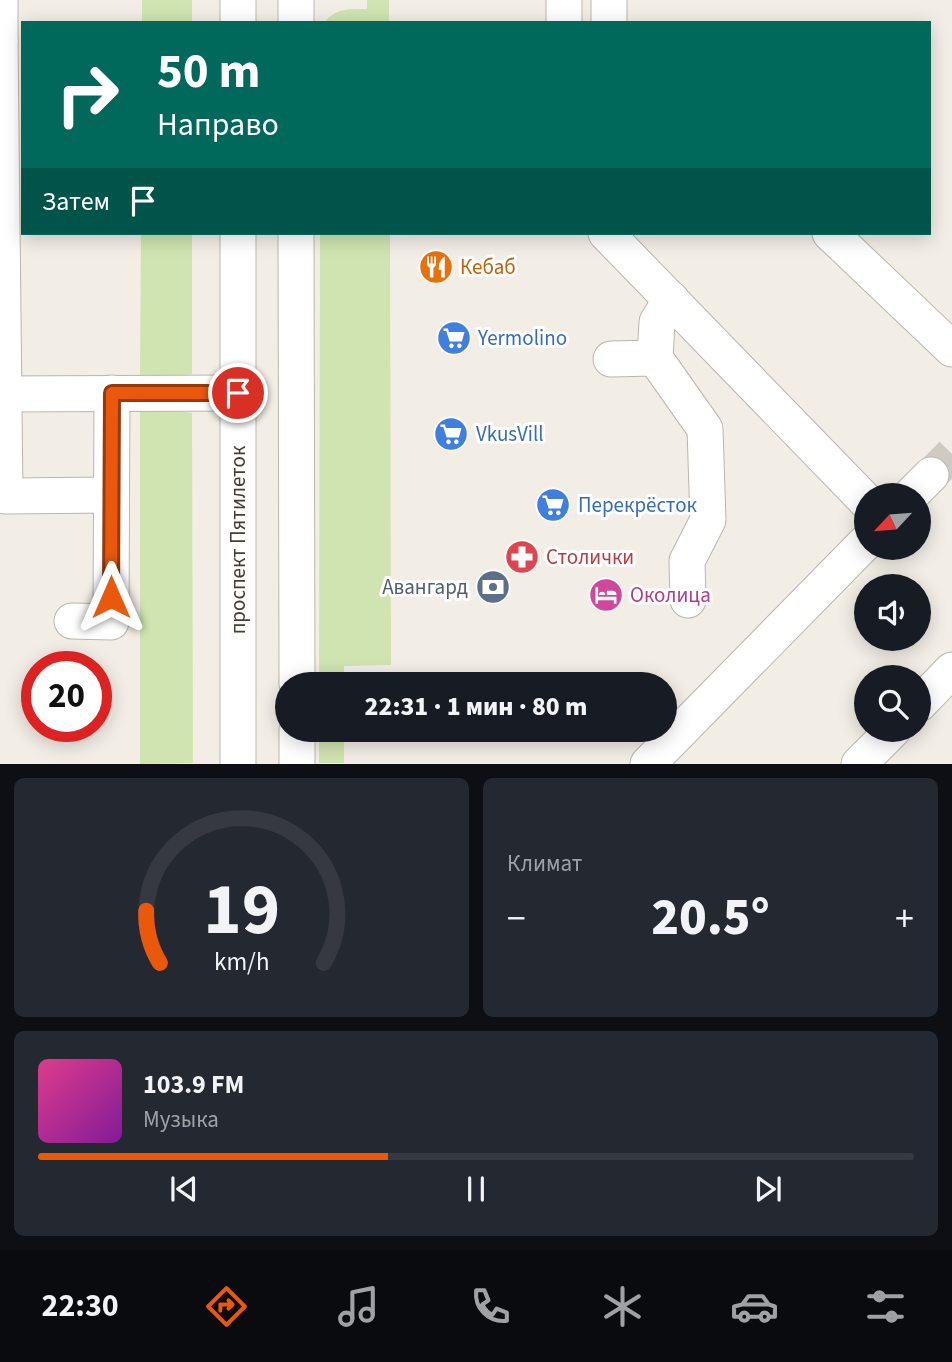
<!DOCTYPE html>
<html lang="ru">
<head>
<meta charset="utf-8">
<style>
  :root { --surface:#171b24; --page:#242831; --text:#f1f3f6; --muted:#9ea1a6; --line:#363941; --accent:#ea580c }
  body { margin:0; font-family:"Source Sans 3",sans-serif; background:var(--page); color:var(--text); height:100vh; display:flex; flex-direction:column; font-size:26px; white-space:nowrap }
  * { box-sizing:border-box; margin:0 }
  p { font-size:23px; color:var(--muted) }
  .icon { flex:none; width:38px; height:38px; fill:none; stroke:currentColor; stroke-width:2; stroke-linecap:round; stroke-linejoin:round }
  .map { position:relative; height:764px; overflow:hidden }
  .drawer { display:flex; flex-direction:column; gap:14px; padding:14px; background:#0d0f14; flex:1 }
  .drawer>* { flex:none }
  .top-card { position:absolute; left:21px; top:21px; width:910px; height:214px; border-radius:0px; box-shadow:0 4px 18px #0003; background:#00695c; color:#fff; overflow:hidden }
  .needle { width:46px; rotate:244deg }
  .tools { position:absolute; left:854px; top:483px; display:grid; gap:14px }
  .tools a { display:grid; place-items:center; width:77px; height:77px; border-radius:50%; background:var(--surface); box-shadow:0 4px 18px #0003; font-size:35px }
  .speed { position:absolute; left:21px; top:651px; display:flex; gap:14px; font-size:35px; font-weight:700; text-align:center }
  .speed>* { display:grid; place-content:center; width:91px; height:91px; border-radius:50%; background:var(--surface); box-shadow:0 4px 18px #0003; line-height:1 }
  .speed .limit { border:10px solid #d22; background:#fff; color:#111 }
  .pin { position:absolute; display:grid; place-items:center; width:60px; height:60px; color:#fff; margin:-30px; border:4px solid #fff; border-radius:50%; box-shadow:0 2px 7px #0007 }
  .me { position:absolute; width:77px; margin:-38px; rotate:0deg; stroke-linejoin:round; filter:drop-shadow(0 0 5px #0008) }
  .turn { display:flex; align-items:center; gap:24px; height:147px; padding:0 21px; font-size:32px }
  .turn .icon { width:91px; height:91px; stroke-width:2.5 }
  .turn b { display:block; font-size:49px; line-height:60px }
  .then { display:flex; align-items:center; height:66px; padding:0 21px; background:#0003; gap:14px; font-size:26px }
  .big { font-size:52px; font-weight:800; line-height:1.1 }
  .drawer .tile { flex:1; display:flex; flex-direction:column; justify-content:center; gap:10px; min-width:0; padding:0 24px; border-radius:10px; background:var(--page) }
  .drawer .dial { align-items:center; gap:0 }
  .dial svg { height:182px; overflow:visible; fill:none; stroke:var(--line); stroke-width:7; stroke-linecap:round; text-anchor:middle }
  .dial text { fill:var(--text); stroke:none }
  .song { display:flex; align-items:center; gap:21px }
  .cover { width:84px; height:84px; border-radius:10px; background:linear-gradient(135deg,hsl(330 70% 55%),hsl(290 70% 35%)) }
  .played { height:7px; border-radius:4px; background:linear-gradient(90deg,var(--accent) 40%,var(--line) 40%) }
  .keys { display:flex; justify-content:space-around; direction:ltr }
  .heat { display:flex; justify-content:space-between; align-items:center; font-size:38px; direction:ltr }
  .drawer .tiles { flex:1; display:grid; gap:14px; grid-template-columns:1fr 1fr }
  .tile:last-child { grid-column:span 2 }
  .trip { position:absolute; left:275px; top:672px; width:402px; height:70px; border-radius:35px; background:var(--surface); box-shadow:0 4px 18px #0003; font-weight:800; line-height:70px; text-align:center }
  .tab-bar { display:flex; height:112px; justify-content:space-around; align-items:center; background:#090b0e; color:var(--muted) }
  .tab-bar .icon { width:49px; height:49px }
  .tab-bar .current { color:var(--accent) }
  .tab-bar b { font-size:32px; color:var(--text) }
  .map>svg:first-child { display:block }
</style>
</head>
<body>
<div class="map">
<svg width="952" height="764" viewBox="0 0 952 764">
  <rect width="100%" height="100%" fill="#f2eee6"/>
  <g fill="#cfe4b1">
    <rect x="142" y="0" width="50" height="23"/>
    <path d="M367 0H389V23H324C335 8 349 9 367 9Z"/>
    <path d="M141 233H192V374L140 380Z"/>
    <path d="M320 233H390L391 665 344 666V684H319Z"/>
    <path d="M140 406 192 413 193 763 140 764Z"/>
    <rect x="319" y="730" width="25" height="33"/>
  </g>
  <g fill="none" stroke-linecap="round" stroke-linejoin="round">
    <path stroke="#cfcbc3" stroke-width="35" stroke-dasharray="35 18" stroke-linecap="butt" d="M931 475 952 454"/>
    <g stroke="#bdb5a9" stroke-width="37">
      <g id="minor">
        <path d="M296 0V23"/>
        <path d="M564 0V23"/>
        <path d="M238 23V0"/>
        <path d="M609 23V0"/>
        <path d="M0 41 5 496 111 495"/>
        <path d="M0 41V0"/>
        <path d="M296 233 297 684"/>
        <path d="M606 233 866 501"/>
        <path d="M830 233 952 349"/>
        <path d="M671 299 657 322 655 358 705 429 708 520 687 561 688 600"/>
        <path d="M611 359 655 358"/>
        <path d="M0 394 238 393"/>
        <path d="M911 495 931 475"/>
        <path d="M72 621 111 622 112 393"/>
        <path d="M919 704 952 670"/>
        <path d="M297 730V764"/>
        <path d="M238 764V233"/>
        <path d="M648 764 866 542"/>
        <path d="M859 764 893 730"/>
      </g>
    </g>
    <use href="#minor" stroke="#fff" stroke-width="35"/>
  </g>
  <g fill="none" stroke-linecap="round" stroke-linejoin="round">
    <g stroke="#983908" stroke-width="18">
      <path id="route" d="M111 597 112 393H238"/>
    </g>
    <use href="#route" stroke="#ea580c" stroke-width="12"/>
  </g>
  <defs>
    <g id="restaurant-disc" transform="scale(1.75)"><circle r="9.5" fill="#e8710a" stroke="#fff"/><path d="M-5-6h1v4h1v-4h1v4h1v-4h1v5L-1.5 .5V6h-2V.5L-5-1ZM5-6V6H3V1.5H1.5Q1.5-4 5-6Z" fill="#fff"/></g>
    <g id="supermarket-disc" transform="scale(1.75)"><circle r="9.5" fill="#3f7fe0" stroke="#fff"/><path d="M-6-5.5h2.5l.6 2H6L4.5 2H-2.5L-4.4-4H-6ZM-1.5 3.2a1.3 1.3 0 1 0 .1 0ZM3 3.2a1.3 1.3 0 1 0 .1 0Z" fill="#fff"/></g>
    <g id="pharmacy-disc" transform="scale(1.75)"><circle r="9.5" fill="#e0444e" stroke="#fff"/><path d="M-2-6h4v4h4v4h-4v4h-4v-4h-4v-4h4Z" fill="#fff"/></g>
    <g id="bank-disc" transform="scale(1.75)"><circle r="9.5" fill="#5c6f8a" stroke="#fff"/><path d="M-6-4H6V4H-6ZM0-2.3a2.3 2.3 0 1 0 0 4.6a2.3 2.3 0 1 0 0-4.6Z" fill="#fff"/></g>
    <g id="hotel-disc" transform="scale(1.75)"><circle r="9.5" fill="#d1479c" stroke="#fff"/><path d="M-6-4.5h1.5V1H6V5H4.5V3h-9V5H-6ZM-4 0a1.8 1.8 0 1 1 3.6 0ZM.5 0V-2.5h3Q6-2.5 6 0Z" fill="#fff"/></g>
  </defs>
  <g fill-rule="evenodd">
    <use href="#restaurant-disc" x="436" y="267"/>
    <use href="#supermarket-disc" x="454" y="338"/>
    <use href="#supermarket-disc" x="451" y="434"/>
    <use href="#supermarket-disc" x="553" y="505"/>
    <use href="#pharmacy-disc" x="522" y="557"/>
    <use href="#bank-disc" x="493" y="587"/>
    <use href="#hotel-disc" x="606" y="595"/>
  </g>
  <g text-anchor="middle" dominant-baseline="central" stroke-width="6" stroke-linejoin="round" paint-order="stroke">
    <g font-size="21" fill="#c56008" stroke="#fff" text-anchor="start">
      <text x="460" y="267">Кебаб</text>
    </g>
    <g font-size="21" fill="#366cbe" stroke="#fff" text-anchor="start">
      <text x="478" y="338">Yermolino</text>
      <text x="476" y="434">VkusVill</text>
      <text x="578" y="505">Перекрёсток</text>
    </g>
    <g font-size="21" fill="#443e36" stroke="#fff">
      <text transform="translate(238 540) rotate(-90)">проспект Пятилеток</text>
    </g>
    <g font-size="21" fill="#be3a42" stroke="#fff" text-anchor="start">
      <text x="546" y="557">Столички</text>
    </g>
    <g font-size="21" fill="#4e5e75" stroke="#fff" text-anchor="end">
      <text x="468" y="587">Авангард</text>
    </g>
    <g font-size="21" fill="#b23c85" stroke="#fff" text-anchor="start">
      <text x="630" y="595">Околица</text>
    </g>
  </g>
</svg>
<div class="tools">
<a><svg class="needle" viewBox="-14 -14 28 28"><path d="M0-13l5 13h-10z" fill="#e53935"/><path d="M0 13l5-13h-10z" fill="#9ea1a6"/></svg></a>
<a><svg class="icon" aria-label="sound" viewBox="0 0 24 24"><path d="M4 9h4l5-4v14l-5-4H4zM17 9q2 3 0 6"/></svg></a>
<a><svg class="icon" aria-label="search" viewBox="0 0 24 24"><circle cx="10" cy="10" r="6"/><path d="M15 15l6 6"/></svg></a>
</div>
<div class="speed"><div class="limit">20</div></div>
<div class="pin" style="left:238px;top:393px;background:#d93025"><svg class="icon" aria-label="arrive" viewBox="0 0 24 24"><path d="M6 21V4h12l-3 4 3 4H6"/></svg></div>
<svg class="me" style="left:111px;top:597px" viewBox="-20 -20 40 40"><path d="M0-17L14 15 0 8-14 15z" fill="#ea580c" stroke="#fff" stroke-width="4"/></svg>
<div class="trip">22:31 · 1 мин · 80 m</div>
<div class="top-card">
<div class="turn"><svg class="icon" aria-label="right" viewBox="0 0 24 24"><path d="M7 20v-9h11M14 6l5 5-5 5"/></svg><div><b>50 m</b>Направо</div></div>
<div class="then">Затем<svg class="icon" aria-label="arrive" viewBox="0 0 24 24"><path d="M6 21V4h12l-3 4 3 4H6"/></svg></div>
</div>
</div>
<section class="drawer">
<div class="tiles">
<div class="tile dial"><svg viewBox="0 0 100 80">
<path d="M14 69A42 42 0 1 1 86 69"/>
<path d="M14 69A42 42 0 0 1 8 46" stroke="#ea580c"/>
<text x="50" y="56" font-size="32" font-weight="700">19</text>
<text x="50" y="72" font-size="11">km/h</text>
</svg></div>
<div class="tile"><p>Климат</p>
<div class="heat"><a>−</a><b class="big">20.5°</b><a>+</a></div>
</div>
<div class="tile">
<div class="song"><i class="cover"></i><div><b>103.9 FM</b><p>Музыка</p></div></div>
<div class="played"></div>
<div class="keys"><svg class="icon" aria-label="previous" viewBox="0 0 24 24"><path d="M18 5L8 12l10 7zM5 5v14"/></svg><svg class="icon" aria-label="pause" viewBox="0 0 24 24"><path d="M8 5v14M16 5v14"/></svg><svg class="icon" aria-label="next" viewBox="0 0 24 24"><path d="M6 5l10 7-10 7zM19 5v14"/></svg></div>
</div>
</div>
</section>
<nav class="tab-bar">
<b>22:30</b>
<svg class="icon current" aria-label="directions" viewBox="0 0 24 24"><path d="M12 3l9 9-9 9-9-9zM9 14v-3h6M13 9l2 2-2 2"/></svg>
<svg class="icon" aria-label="music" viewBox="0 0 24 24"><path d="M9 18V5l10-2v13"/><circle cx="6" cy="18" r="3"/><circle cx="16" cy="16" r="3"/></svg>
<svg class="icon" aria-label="phone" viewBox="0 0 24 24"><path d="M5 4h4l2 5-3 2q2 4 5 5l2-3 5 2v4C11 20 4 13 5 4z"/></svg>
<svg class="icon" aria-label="climate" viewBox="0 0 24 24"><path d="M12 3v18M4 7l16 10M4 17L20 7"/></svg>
<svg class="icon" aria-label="car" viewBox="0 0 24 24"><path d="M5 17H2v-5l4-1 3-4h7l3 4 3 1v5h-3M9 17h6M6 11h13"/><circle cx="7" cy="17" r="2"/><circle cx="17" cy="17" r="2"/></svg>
<svg class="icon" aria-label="filters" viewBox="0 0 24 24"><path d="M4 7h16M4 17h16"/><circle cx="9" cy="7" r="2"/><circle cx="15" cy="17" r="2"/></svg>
</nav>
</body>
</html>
